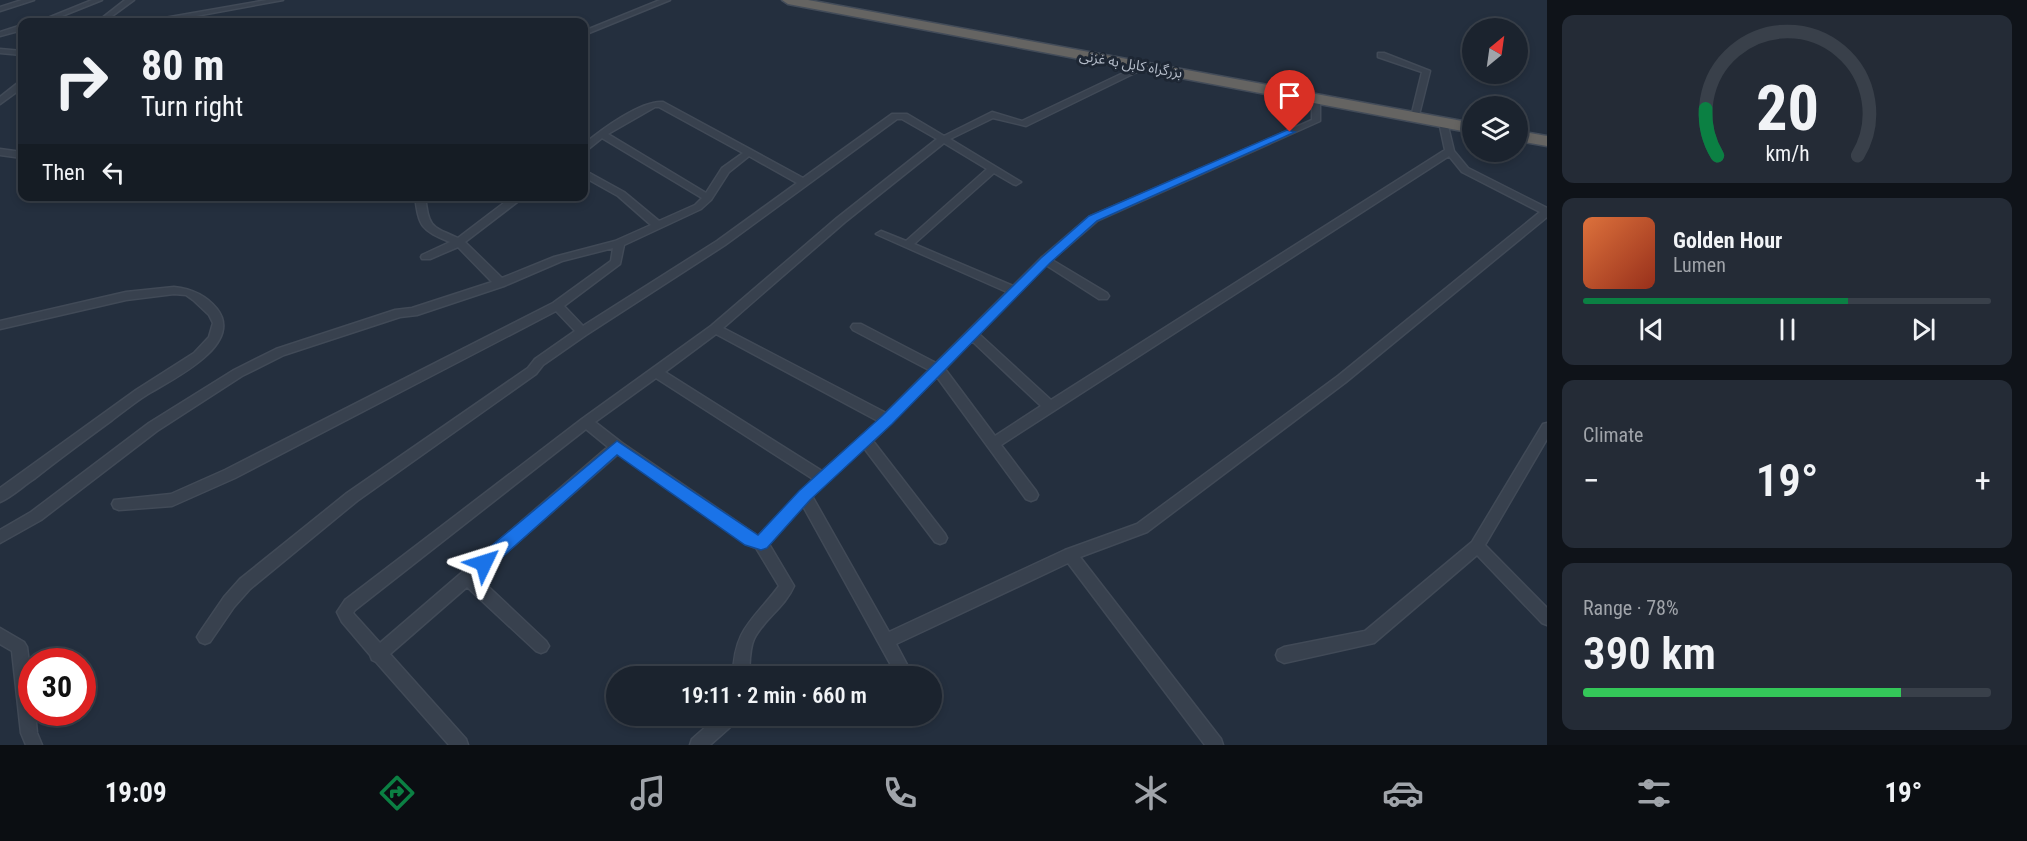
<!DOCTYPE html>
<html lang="en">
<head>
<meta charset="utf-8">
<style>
  :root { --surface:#1b232e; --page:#242b36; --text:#f1f3f6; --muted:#a0a4aa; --line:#39404a; --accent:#0b8043 }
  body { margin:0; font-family:"Roboto Condensed","Noto Sans Arabic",sans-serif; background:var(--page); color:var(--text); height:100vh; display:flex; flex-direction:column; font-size:22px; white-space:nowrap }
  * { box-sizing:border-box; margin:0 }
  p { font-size:20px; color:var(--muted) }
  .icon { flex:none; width:33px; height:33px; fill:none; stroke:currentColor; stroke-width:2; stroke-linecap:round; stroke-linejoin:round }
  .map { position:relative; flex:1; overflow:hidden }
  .drawer { display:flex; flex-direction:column; gap:15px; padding:15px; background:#0f1319; width:480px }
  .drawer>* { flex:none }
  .guide { position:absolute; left:18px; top:18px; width:570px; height:183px; border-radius:12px; box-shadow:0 3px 9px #0003,0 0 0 2px var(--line); background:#1b232e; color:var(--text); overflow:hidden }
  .needle { width:39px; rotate:29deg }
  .fabs { position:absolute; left:1462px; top:18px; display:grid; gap:12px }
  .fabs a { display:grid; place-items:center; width:66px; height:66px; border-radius:50%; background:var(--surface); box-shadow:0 3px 9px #0003,0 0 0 2px var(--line); font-size:30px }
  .speed { position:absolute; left:18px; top:648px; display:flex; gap:12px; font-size:30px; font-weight:700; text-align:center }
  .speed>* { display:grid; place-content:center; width:78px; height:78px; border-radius:50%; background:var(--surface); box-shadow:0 3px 9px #0003,0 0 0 2px var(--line); line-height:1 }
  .speed .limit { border:9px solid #d22; background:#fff; color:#111 }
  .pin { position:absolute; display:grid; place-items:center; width:51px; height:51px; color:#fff; margin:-62px -26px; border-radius:50% 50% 50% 0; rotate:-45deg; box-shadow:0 0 6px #0007 }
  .pin .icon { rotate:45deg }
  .me { position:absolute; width:66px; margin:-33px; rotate:49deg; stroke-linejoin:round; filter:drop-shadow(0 0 4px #0008) }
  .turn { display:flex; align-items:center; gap:21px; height:126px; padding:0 24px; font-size:27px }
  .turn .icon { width:78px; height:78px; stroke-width:2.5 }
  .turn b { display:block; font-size:42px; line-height:51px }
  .then { display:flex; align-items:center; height:57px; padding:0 24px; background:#0003; gap:12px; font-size:22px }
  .big { font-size:45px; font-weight:600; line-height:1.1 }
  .drawer .widget { flex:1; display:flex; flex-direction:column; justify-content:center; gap:9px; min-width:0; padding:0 21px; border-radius:12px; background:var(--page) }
  .drawer .dial { align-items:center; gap:0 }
  .dial svg { height:156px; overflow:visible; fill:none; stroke:var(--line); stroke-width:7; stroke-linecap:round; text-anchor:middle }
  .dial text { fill:var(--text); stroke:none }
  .song { display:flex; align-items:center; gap:18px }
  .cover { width:72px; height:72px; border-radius:9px; background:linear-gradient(135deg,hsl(20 70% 55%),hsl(10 70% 35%)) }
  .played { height:6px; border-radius:3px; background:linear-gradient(90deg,var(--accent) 65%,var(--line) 65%) }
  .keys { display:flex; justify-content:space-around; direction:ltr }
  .heat { display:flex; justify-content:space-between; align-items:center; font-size:33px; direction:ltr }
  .charge { height:9px; border-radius:4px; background:linear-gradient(90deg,#34c759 78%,var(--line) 0) }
  .trip { position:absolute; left:606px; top:666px; width:336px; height:60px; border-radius:30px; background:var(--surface); box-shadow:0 3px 9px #0003,0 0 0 2px var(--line); font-weight:600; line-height:60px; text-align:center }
  .dock { display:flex; height:96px; justify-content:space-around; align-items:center; background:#0b0e12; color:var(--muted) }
  .dock .icon { width:42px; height:42px }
  .dock .on { color:var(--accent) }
  .dock b { font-size:27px; color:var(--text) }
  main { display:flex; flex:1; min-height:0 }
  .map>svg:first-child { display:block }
</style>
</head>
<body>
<main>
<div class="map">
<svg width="1547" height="745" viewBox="0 0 1547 745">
  <rect width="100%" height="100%" fill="#242f3e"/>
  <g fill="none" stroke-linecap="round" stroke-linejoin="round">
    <g stroke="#414a57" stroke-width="3">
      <g id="minor">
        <path d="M22 0H34L0 11V7Z"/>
        <path d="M92 0H102L47 22H38Z"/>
        <path d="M125 0H134L104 22H97Z"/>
        <path d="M267 0H283L163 22H149L153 20Z"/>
        <path d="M660 0H670L584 35V31Z"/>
        <path d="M19 26H22V30L0 36V32Z"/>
        <path d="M0 49 22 51V55L0 53Z"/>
        <path d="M1378 53H1384L1430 71 1418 119 1411 117 1422 72 1378 57Z"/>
        <path d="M1140 65 1147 67 1026 126 993 118 950 139 1021 182 1016 185 1013 184 994 173 914 244 1013 286 1041 258 1089 217 1312 120V98L1316 95 1320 98V121L1097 221 1052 260 1107 293 1109 296 1107 299H1099L1046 265 979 334 1051 400 1445 150 1439 122 1440 120 1447 122 1454 151 1468 168 1547 208V217L1346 382 1147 532 1080 557 1221 739 1223 745H1205L1068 563 896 644 913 676H897L803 506 769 544 794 586C785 607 764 619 754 639 749 650 750 664 749 676H733C734 628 753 621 779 586L756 548 746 544 618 454 478 577 546 641 549 646 546 651 541 653 536 651 467 587 390 654 466 739 468 745H449L376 662 372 660 370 655 342 622 337 612 345 600 582 419 711 326 837 218 937 139 902 119H897L725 245 586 335 543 365 536 374 357 501 250 589 234 607 210 642 205 644 200 642 197 637 200 632 224 597 240 579 347 493 528 368 535 359 575 331 556 311 235 478 172 506 119 510 114 508 112 504 114 500 171 494 225 470 553 303 611 261 613 248 562 261 504 286 417 315 400 317 284 355 242 376 157 431 41 520 0 543V530L31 512 149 423 234 370 276 349 395 310 412 308 492 282 458 247 430 259H422L421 257 422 255 450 242C421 230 419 227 415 196H425C429 227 430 226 458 238L513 196H525L465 242 502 278 554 257 615 241 651 225 618 196 584 177V170L624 192 659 221 695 205 702 198 602 138 587 150 584 151V144C601 130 641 100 663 102L803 178 892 114H907L944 136 992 112 1022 121ZM655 107H659L743 153 722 168 706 193 608 134ZM944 143 987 169 906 241 881 231 876 234 1007 292 936 363 861 324H853L851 327 853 330 929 370 886 413 723 328 845 222ZM749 156 797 183 717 241 583 326 564 306 620 264 624 245 701 209 711 200 729 172ZM1449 156 1462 172 1540 212 1338 376 1137 524 1065 550 889 632 812 496 864 448 935 542 940 544 945 542 947 538 945 534 873 441 937 377 1026 499 1031 501 1036 499 1038 495 1036 491 1001 445ZM716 334 878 421 822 471 665 372ZM972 341 1041 406 995 436 945 369ZM656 378 813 479 758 536 622 443 595 422ZM586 429 608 447 380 643 353 613 355 610Z"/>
        <path d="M19 82H22V88L0 104V97Z"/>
        <path d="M0 149 22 152V158L0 155Z"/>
        <path d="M174 287C192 289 206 295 217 309 245 345 171 380 148 394 135 402 123 412 111 421 85 440 59 459 34 479 23 486 12 497 0 502V488L136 390 194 353 209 337 213 323 209 315 193 300 186 295 174 294 126 300 0 329V321L126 292Z"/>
        <path d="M1547 423V439L1485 545 1547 608V625L1542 623 1477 555 1374 643 1284 663 1278 660 1276 655 1278 650 1284 647 1365 631 1472 542 1543 424Z"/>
        <path d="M0 628 24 642 27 647 32 686V712H35L37 733 42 745H26L21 733 12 651 0 644Z"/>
        <path d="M718 716H738L736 722 710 745H690L692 739Z"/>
      </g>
    </g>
    <g stroke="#434c59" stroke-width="3">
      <g id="trunk">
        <path d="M782 0H808L1473 123V133L788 4Z"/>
        <path d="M1518 131 1547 136V146L1518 141Z"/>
      </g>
    </g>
    <use href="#minor" fill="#38414e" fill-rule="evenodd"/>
    <use href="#trunk" fill="#656462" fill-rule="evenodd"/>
  </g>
  <path fill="#1a73e8" stroke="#114b97" stroke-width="1.5" d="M1287 130 1295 132 1097 221 1050 263 892 424 810 500 767 548 761 550 745 545 617 455 490 568 484 570 478 568 476 563 478 557 617 441 758 535 799 491 882 416 1041 258 1089 216Z"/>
  <g text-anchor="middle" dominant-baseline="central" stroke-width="6" stroke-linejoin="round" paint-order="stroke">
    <g font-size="14" fill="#b4bcc9" stroke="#1d2633">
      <text transform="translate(1131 64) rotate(10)">بزرگراه کابل به غزنی</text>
    </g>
  </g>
</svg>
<div class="fabs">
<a><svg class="needle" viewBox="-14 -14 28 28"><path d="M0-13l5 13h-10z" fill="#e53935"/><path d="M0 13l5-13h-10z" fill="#a0a4aa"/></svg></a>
<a><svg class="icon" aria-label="layers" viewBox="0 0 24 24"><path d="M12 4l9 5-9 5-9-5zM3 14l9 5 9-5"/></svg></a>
</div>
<div class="speed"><div class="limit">30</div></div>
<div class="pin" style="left:1290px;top:132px;background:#d93025"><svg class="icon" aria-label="arrive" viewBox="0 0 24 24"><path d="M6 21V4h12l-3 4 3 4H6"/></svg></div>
<svg class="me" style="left:484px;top:563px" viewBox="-20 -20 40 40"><path d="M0-17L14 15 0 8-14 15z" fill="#1a73e8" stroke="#fff" stroke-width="4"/></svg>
<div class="trip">19:11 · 2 min · 660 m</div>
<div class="guide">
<div class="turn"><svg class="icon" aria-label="right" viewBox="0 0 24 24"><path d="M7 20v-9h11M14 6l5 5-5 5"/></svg><div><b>80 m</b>Turn right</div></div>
<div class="then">Then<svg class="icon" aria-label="left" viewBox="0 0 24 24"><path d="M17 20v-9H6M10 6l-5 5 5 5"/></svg></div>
</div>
</div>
<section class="drawer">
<div class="widget dial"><svg viewBox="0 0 100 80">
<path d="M14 69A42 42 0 1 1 86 69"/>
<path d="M14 69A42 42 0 0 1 8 45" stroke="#0b8043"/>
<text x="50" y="56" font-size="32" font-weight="700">20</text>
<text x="50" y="72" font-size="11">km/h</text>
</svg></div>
<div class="widget">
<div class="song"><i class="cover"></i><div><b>Golden Hour</b><p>Lumen</p></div></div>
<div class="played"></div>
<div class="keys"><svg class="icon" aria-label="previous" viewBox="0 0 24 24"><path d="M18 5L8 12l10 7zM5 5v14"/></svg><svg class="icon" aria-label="pause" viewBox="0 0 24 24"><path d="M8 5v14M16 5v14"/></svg><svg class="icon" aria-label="next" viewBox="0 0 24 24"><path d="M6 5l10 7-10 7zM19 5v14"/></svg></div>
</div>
<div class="widget"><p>Climate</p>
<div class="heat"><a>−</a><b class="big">19°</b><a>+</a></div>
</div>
<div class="widget"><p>Range · 78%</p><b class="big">390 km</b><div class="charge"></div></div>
</section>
</main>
<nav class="dock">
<b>19:09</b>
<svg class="icon on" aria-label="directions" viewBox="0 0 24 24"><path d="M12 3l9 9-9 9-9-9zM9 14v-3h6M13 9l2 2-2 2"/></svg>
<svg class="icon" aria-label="music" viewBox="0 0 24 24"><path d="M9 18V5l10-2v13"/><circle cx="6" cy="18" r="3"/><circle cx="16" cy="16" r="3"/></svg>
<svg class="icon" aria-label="phone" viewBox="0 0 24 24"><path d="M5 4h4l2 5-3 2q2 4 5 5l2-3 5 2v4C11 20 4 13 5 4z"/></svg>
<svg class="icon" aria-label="climate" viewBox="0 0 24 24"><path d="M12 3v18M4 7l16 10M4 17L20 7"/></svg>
<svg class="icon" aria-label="car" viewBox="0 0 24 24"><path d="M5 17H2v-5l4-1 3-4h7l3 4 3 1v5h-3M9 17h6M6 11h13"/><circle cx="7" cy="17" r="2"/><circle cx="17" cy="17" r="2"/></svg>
<svg class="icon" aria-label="filters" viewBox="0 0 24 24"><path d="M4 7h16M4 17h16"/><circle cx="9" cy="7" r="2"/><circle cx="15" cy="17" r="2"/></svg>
<b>19°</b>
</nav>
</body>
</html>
